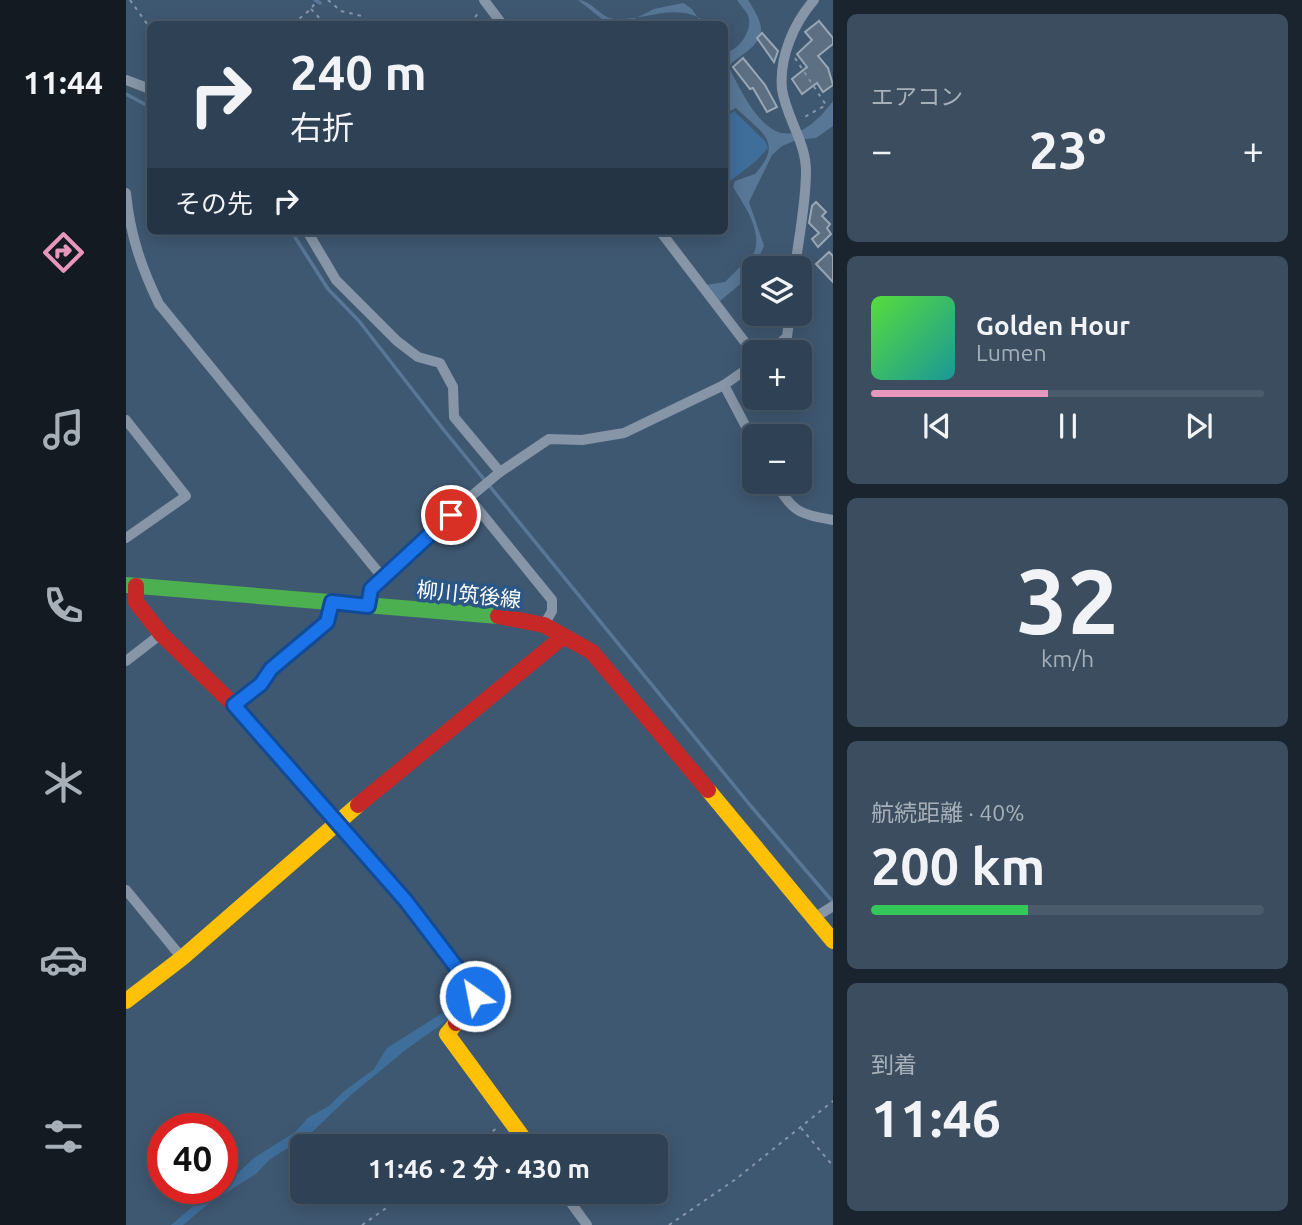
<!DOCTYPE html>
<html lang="ja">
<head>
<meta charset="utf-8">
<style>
  :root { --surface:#2f4255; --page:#3b4d5f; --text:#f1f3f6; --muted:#a7b0b9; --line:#4a5b6c; --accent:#e797bd }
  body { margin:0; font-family:Ubuntu,"Noto Sans JP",sans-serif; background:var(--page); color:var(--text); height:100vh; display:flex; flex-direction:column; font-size:26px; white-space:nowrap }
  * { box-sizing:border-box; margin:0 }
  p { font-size:23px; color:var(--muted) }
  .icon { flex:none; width:38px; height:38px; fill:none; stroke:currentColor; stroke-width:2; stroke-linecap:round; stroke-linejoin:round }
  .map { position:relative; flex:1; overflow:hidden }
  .sheet { display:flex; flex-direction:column; gap:14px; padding:14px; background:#1a242f; width:469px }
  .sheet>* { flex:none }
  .hud { position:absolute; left:21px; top:21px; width:581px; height:214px; border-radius:10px; box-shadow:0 4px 18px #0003,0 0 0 2px var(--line); background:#2f4255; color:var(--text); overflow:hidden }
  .tools { position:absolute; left:616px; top:256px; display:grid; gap:14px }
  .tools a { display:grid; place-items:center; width:70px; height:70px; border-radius:10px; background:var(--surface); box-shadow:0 4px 18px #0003,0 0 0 2px var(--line); font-size:35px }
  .speed { position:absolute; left:21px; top:1113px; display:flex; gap:14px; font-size:35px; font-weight:700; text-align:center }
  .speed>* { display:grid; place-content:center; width:91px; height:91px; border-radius:50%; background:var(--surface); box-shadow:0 4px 18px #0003,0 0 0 2px var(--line); line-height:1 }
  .speed .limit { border:10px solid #d22; background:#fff; color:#111 }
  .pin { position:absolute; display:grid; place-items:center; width:60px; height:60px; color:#fff; margin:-30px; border:4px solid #fff; border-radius:50%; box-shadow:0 2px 7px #0007 }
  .me { position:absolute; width:77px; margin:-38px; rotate:327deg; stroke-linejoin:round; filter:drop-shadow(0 0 5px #0008) }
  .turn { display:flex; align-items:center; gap:24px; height:147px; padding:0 28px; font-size:32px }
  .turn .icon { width:91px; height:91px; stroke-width:2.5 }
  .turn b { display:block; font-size:49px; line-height:60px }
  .then { display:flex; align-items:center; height:66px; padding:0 28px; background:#0003; gap:14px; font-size:26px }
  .big { font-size:52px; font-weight:700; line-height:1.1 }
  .sheet .widget { flex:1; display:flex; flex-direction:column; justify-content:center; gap:10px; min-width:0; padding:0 24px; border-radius:10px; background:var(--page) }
  .sheet .dial { align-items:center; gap:0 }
  .dial b { font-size:91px; line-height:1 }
  .song { display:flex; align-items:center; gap:21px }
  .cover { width:84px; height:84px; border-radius:10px; background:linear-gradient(135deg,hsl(110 70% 55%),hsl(180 70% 35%)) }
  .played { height:7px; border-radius:4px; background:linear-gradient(90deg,var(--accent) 45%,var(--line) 45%) }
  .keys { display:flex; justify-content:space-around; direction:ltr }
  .heat { display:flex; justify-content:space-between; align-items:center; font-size:38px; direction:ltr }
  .charge { height:10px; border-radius:5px; background:linear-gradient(90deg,#34c759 40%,var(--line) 0) }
  .trip { position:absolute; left:164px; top:1134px; width:378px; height:70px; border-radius:10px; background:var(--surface); box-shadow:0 4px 18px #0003,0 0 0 2px var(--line); font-weight:700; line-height:70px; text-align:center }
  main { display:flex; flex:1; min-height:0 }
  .tabs { display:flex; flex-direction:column; width:126px; justify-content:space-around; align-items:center; background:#131a22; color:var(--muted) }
  .tabs .icon { width:49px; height:49px }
  .tabs .on { color:var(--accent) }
  .tabs b { font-size:32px; color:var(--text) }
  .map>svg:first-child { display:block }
</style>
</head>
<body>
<main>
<nav class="tabs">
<b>11:44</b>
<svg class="icon on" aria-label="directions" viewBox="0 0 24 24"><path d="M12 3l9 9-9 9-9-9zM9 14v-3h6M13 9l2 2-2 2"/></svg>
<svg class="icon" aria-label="music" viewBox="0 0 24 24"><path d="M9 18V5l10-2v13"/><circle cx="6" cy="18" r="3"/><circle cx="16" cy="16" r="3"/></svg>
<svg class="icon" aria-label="phone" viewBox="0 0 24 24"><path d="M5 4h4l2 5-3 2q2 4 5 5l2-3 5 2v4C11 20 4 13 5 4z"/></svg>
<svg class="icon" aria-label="climate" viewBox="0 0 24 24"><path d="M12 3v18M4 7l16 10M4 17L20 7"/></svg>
<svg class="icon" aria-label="car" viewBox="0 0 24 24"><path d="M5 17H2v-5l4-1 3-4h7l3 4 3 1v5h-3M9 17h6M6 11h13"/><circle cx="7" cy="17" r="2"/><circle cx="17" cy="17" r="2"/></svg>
<svg class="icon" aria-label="filters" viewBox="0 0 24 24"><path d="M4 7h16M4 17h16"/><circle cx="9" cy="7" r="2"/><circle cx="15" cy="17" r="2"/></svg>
</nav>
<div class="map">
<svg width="707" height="1225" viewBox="0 0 707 1225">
  <rect width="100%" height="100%" fill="#3f5871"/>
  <g fill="#3f6e9b">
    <path d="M608 111 639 141 642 148 630 161 599 185V118Z"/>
    <path d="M336 997H339L326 1017 282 1048 226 1094 184 1134 143 1160 130 1174 82 1204 57 1225H45L79 1196 96 1188 128 1158 169 1132 183 1117 203 1106 217 1092 248 1069 261 1048 323 1009Z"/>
  </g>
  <g fill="#587796">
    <path d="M452 0C466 0 474 18 489 19 525 20 551 0 583 24H576L566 9 557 3 528 9 504 21 481 23Z"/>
    <path d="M611 0H622C638 26 643 36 615 56 610 60 606 61 603 67 628 119 657 168 707 101V126L690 138 670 140 656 146 646 155 623 202 638 246 625 275 594 301 580 285 599 282 628 253C637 231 618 205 607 187L609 181 629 174C659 141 634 132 610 108L598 114 604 101 599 83V48L604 51C616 46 627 28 622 15 619 10 614 5 611 0Z"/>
  </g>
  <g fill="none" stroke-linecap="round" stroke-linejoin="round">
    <g stroke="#587796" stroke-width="3.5">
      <path d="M189 0 194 3"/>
      <path d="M0 94 24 107"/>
      <path d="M165 231 202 289 233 321 317 429 624 805 707 902"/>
    </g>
  </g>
  <g fill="#5c6f83" stroke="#99a7b5" stroke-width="2">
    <path d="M693 21 707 38V44L692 56 702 68 707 85 697 92 691 83 676 94 666 79 681 67 671 54 686 40 679 32Z"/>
    <path d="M636 33 652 51 648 62 631 38Z"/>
    <path d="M617 58 639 85 651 107 641 112 627 88 624 89 607 67Z"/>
    <path d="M690 202 700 212 696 216 704 224 701 228 705 234 692 247 686 239 693 233 683 223 686 206Z"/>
    <path d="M703 252 707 256V282L690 264Z"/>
  </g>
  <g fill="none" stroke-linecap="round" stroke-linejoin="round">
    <g stroke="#8695a7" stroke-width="2" stroke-dasharray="3.5 5" stroke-linecap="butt">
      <path d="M4 0 24 28"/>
      <path d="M202 0 215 11 236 16"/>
      <path d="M185 9 199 24"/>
      <path d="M167 24 185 9 191 0"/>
      <path d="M344 24 353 12"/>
      <path d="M669 58 700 105 675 119"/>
      <path d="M675 1128 707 1166"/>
      <path d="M346 1146 371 1128"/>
      <path d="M236 1225 283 1192"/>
      <path d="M543 1225 610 1179 707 1101"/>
    </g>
    <g stroke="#8695a7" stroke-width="10">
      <path d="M358 0 376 24"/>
      <path d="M0 80 24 89"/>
      <path d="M0 193C4 234 15 267 33 304L257 578 245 589 242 605"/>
      <path d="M181 231 210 280 271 341 292 357 314 363 327 387 328 417 374 472"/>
      <path d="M534 231 628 354"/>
      <path d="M669 268C673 236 680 203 680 171 680 142 660 117 656 89 653 57 668 23 688 0"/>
      <path d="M643 352 661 337 664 313"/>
      <path d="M598 385 628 442"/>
      <path d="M0 420 60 496 0 538"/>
      <path d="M649 481C666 512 673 514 707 520"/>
      <path d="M343 498 374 472 423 439 456 440 498 433 598 385 628 364"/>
      <path d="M257 578 343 498 426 600V611L418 625"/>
      <path d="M0 661 35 634"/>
      <path d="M108 705 135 684 145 669 201 622 206 602"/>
      <path d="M0 890 56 958"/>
      <path d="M688 918 707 906"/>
      <path d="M437 1192 461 1225"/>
    </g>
    <path stroke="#4caf50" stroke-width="16" d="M0 585 372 616"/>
    <g stroke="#ffc107" stroke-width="16">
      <path d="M582 790 707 941"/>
      <path d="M0 1001 56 958 232 805"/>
      <path d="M330 1023 321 1034 403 1146"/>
    </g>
    <g stroke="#c62828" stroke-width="16">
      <path d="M10 586V602L35 634 108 705 280 901 350 993 330 1023"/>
      <path d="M372 616 418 625 466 652 582 790"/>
      <path d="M232 805 438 636"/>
    </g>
  </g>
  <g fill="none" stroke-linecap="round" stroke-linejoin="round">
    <g stroke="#114b97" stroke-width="18">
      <path id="route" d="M325 515 245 589 242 606 206 602 201 622 145 669 135 684 108 705 280 901 350 993 349 996"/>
    </g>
    <use href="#route" stroke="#1a73e8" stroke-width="12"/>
  </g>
  <g text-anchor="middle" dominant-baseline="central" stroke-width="7" stroke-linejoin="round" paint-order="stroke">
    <g font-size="21" fill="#fff" stroke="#2a5786">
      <text transform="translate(343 594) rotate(6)">柳川筑後線</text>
    </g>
  </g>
</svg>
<div class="tools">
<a><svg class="icon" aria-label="layers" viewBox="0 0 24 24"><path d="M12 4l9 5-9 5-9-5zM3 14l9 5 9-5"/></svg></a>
<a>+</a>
<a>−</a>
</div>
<div class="speed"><div class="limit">40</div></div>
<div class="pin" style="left:325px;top:515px;background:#d93025"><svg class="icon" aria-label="arrive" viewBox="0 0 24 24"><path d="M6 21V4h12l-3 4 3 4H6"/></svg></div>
<svg class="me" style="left:349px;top:996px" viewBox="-20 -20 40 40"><circle r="17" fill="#1a73e8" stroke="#fff" stroke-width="3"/><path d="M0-11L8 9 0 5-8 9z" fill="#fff"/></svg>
<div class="trip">11:46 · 2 分 · 430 m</div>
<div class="hud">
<div class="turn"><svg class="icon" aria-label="right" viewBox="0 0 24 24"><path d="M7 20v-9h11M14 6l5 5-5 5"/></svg><div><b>240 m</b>右折</div></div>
<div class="then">その先<svg class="icon" aria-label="right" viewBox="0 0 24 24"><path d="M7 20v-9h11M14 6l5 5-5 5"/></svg></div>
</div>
</div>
<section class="sheet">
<div class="widget"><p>エアコン</p>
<div class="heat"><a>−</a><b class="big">23°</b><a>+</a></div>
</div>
<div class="widget">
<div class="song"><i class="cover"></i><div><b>Golden Hour</b><p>Lumen</p></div></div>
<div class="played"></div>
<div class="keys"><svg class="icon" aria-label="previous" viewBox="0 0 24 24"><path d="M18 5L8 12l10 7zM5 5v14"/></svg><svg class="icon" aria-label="pause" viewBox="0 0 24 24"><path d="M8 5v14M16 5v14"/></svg><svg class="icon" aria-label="next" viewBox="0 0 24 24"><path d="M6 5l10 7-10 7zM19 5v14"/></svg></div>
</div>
<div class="widget dial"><b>32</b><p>km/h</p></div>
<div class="widget"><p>航続距離 · 40%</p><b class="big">200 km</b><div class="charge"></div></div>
<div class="widget"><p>到着</p><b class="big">11:46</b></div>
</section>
</main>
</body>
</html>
